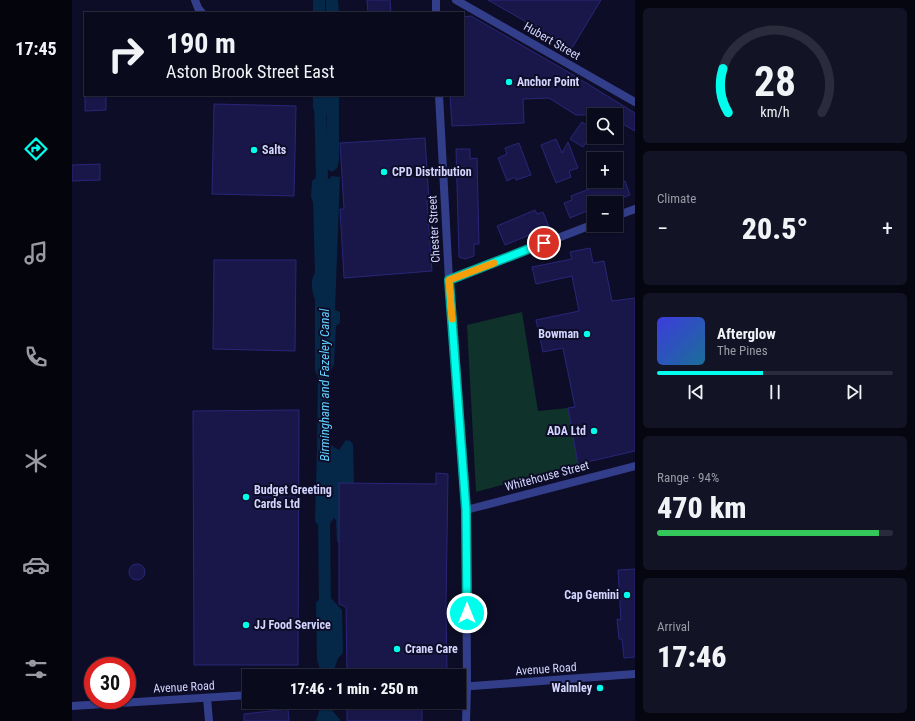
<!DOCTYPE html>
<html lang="en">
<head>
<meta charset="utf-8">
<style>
  :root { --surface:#0a0a1d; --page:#131326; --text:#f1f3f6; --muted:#999aa4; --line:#2a2b3b; --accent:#00feed }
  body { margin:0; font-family:"Roboto Condensed",sans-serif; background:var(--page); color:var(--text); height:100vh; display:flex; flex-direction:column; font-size:15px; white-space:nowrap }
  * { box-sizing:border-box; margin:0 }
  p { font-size:13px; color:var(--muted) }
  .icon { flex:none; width:22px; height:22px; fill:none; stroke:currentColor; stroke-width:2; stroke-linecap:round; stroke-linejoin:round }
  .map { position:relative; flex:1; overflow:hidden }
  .sheet { display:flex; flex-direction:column; gap:8px; padding:8px; background:#060610; width:280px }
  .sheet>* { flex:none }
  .guide { position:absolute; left:12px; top:12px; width:380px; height:84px; border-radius:0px; box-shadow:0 1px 3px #0004,0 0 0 1px var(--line); background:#0a0a1d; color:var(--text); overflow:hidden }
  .controls { position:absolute; left:515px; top:108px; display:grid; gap:8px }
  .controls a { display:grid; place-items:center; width:36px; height:36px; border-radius:0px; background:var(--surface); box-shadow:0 1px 3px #0004,0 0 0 1px var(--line); font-size:20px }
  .speed { position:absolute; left:12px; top:657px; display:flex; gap:8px; font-size:20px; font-weight:700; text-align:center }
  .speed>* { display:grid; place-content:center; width:52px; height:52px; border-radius:50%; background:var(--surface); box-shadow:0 1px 3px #0004,0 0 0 1px var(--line); line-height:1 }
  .speed .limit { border:6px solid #d22; background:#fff; color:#111 }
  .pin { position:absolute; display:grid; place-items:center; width:34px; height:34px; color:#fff; margin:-17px; border:2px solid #fff; border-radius:50%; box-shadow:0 1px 4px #0007 }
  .me { position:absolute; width:44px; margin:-22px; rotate:0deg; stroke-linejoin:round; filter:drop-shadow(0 0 3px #0008) }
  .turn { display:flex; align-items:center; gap:14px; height:84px; padding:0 16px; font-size:18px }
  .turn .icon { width:52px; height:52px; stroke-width:2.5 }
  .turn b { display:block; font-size:28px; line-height:34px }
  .big { font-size:30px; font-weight:800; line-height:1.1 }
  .sheet .card { flex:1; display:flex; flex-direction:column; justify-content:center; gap:6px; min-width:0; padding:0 14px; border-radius:6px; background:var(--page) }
  .sheet .dial { align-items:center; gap:0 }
  .dial svg { height:104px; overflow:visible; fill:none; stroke:var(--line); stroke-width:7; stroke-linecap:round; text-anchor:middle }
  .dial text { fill:var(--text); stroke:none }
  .song { display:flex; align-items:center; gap:12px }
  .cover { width:48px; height:48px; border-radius:6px; background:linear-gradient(135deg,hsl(240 70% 55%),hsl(200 70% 35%)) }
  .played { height:4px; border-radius:2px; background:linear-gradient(90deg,var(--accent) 45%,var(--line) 45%) }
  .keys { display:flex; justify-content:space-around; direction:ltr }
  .heat { display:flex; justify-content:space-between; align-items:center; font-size:22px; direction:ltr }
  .charge { height:6px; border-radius:3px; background:linear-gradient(90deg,#34c759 94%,var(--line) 0) }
  .trip { position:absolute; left:170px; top:669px; width:224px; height:40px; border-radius:0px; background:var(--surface); box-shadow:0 1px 3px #0004,0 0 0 1px var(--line); font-weight:800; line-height:40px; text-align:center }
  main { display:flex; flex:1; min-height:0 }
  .tabs { display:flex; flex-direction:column; width:72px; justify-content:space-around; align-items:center; background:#04040c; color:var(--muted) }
  .tabs .icon { width:28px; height:28px }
  .tabs .active { color:var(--accent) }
  .tabs b { font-size:18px; color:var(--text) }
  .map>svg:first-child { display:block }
</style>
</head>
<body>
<main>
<nav class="tabs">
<b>17:45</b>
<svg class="icon active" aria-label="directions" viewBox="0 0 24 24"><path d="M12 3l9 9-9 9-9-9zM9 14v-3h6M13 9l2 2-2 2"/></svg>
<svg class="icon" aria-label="music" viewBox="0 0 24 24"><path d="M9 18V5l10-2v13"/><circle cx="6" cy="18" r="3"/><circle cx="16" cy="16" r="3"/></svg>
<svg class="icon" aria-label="phone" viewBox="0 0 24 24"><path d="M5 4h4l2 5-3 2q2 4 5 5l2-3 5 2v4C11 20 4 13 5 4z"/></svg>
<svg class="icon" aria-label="climate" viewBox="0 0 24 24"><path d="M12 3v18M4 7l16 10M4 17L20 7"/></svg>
<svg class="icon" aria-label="car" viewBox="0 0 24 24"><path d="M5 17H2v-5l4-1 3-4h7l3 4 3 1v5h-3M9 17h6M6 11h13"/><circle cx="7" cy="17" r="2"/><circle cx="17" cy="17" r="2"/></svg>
<svg class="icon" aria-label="filters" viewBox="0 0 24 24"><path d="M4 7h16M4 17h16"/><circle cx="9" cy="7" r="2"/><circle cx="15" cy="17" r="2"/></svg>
</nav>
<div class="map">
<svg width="563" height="721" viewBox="0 0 563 721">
  <rect width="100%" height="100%" fill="#0d0d27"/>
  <path fill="#0f322b" d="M450 312 466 411 496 408 506 464 404 492 395 325Z"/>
  <g fill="#052848">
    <path d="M254 0H266L267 13H254Z"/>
    <path d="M241 95H267V161L265 168 260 172 255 169V115L253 113 249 122 241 108Z"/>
    <path d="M249 166 255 179H257L260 176 268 177 263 310 268 312V323L264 326 262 364 251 386 243 371V299C240 293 238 279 243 273L241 202 239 197 240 181 246 176Z"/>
    <path d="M251 431 260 446 267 450 274 440 278 441 281 444 282 484 269 542H265L264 520 262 518 252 533 243 521 245 450Z"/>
    <path d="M253 592 270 610 271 653 266 658 260 676H250L245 660 244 603Z"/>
    <path d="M250 702H259V709L269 721H244Z"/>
  </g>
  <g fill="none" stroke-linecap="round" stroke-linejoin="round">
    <g stroke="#052848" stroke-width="12">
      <path d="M247 0V13"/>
      <path d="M248 95 250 182"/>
      <path d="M251 446 252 370"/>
      <path d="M252 516 253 608"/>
    </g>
  </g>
  <g fill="#19174a" stroke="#292679">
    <path d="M295 0H318L319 13H296Z"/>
    <path d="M416 0H529L500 48Z"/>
    <path d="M399 16 498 73 563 113V131L544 120V115H504L477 98 451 99 452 123 380 126 378 95H391V17Z"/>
    <path d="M13 95H34V110L13 111Z"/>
    <path d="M142 104 224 106 222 196 140 194Z"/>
    <path d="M510 122 522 130 511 147 498 139Z"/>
    <path d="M353 138 357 201H355L360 271 272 278 268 209H272L268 143Z"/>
    <path d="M484 139 490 153 496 142 506 168 497 171 499 177 484 183 469 145Z"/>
    <path d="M447 143 459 175 444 180 443 177 435 181 426 158 435 154 433 148Z"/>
    <path d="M384 149H398V159L405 158 407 244H402V256L393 259 387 257Z"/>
    <path d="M28 164V180L0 181V165Z"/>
    <path d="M538 181H541L542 185 553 181 558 195 536 203H522V208L498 218 492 203 500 200 499 196Z"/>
    <path d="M463 210 465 214 471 212 477 227 433 245 425 226Z"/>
    <path d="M518 248 521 263 532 261 540 301 563 298V451L506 464 496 408 503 407 491 348 471 352 464 320 507 311 500 276 464 284 460 267 500 259 498 252Z"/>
    <path d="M142 260H224L223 351 141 349Z"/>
    <path d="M227 410 226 665H122L121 411Z"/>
    <path d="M364 473 376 474 374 605 375 673 275 676 274 607 267 604V483L364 484Z"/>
    <circle cx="65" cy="572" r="8"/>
    <path d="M563 569V657L552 658 550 639H547L545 619 549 620 546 570Z"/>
    <rect x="275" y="705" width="75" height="16"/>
    <path d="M216 709 217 721H172V714Z"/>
  </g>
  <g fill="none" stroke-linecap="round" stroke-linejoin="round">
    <g stroke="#333e8b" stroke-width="8">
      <path d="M123 0 126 8 130 13"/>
      <path d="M364 0V13"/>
      <path d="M384 0 563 102"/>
      <path d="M367 95 377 280 394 510 395 687 394 721"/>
      <path d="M544 216 563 209"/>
      <path d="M377 280 522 224"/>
      <path d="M394 510 563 466"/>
      <path d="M135 698 137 721"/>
    </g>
    <g stroke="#333e8b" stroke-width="8">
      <path d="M387 687 563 674"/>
      <path d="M0 706 177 695"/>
    </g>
  </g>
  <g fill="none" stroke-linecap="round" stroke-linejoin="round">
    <g stroke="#00a59a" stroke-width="10">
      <path id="route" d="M395 613 394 510 377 280 472 243"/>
    </g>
    <use href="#route" stroke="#00feed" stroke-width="7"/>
    <path stroke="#f59e0b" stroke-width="7" d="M380 319 377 280 422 263"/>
  </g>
  <g fill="#00feed" stroke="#0d0d27" stroke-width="1.5">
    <circle cx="437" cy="82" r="4"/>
    <circle cx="182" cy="150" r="4"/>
    <circle cx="312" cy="172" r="4"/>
    <circle cx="515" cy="334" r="4"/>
    <circle cx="522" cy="431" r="4"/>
    <circle cx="174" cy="497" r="4"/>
    <circle cx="555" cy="595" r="4"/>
    <circle cx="174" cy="625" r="4"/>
    <circle cx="325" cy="649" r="4"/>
    <circle cx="528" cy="688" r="4"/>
  </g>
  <g text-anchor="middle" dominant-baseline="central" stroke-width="4" stroke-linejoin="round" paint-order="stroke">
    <g font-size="12" fill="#d3d5ff" stroke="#0d0d27">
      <text transform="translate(480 41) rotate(30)">Hubert Street</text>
      <text transform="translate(362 229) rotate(-93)">Chester Street</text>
      <text transform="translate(475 476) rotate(-15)">Whitehouse Street</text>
      <text transform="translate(474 669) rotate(-4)">Avenue Road</text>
      <text transform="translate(112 687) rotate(-3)">Avenue Road</text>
    </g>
    <g font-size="12" font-weight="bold" fill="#d3d5ff" stroke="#0d0d27" text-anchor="start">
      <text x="445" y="82">Anchor Point</text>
      <text x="190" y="150">Salts</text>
      <text x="320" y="172">CPD Distribution</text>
      <text x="507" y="334" text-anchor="end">Bowman</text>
      <text x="514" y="431" text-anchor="end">ADA Ltd</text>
      <text x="182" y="490">Budget Greeting<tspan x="182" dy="14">Cards Ltd</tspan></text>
      <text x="547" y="595" text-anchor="end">Cap Gemini</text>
      <text x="182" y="625">JJ Food Service</text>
      <text x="333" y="649">Crane Care</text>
      <text x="520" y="688" text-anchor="end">Walmley</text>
    </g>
    <g font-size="13" font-style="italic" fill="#61d0ff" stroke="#0d0d27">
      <text transform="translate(252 385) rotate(-90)">Birmingham and Fazeley Canal</text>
    </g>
  </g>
</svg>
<div class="controls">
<a><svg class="icon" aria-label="search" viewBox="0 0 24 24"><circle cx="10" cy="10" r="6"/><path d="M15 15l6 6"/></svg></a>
<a>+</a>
<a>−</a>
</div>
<div class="speed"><div class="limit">30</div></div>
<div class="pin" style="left:472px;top:243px;background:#d93025"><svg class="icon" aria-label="arrive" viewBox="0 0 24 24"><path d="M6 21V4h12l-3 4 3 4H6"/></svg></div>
<svg class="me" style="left:395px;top:613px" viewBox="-20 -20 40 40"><circle r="17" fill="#00feed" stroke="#fff" stroke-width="3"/><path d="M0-11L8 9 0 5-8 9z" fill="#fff"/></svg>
<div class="trip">17:46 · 1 min · 250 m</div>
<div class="guide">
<div class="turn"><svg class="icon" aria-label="right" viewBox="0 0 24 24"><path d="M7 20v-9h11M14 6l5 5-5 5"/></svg><div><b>190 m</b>Aston Brook Street East</div></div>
</div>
</div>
<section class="sheet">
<div class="card dial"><svg viewBox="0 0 100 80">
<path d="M14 69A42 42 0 1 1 86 69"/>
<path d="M14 69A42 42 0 0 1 10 35" stroke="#00feed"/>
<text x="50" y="56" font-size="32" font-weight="700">28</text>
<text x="50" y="72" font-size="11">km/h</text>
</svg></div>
<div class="card"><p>Climate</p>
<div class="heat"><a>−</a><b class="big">20.5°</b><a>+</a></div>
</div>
<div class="card">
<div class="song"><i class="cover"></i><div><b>Afterglow</b><p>The Pines</p></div></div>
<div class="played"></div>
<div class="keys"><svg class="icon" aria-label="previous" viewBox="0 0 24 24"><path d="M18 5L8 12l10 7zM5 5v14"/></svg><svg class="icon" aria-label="pause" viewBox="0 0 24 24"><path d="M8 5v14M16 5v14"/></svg><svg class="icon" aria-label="next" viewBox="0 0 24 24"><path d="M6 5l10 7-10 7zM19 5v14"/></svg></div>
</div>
<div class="card"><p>Range · 94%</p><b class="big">470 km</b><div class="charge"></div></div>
<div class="card"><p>Arrival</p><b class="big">17:46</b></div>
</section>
</main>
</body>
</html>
